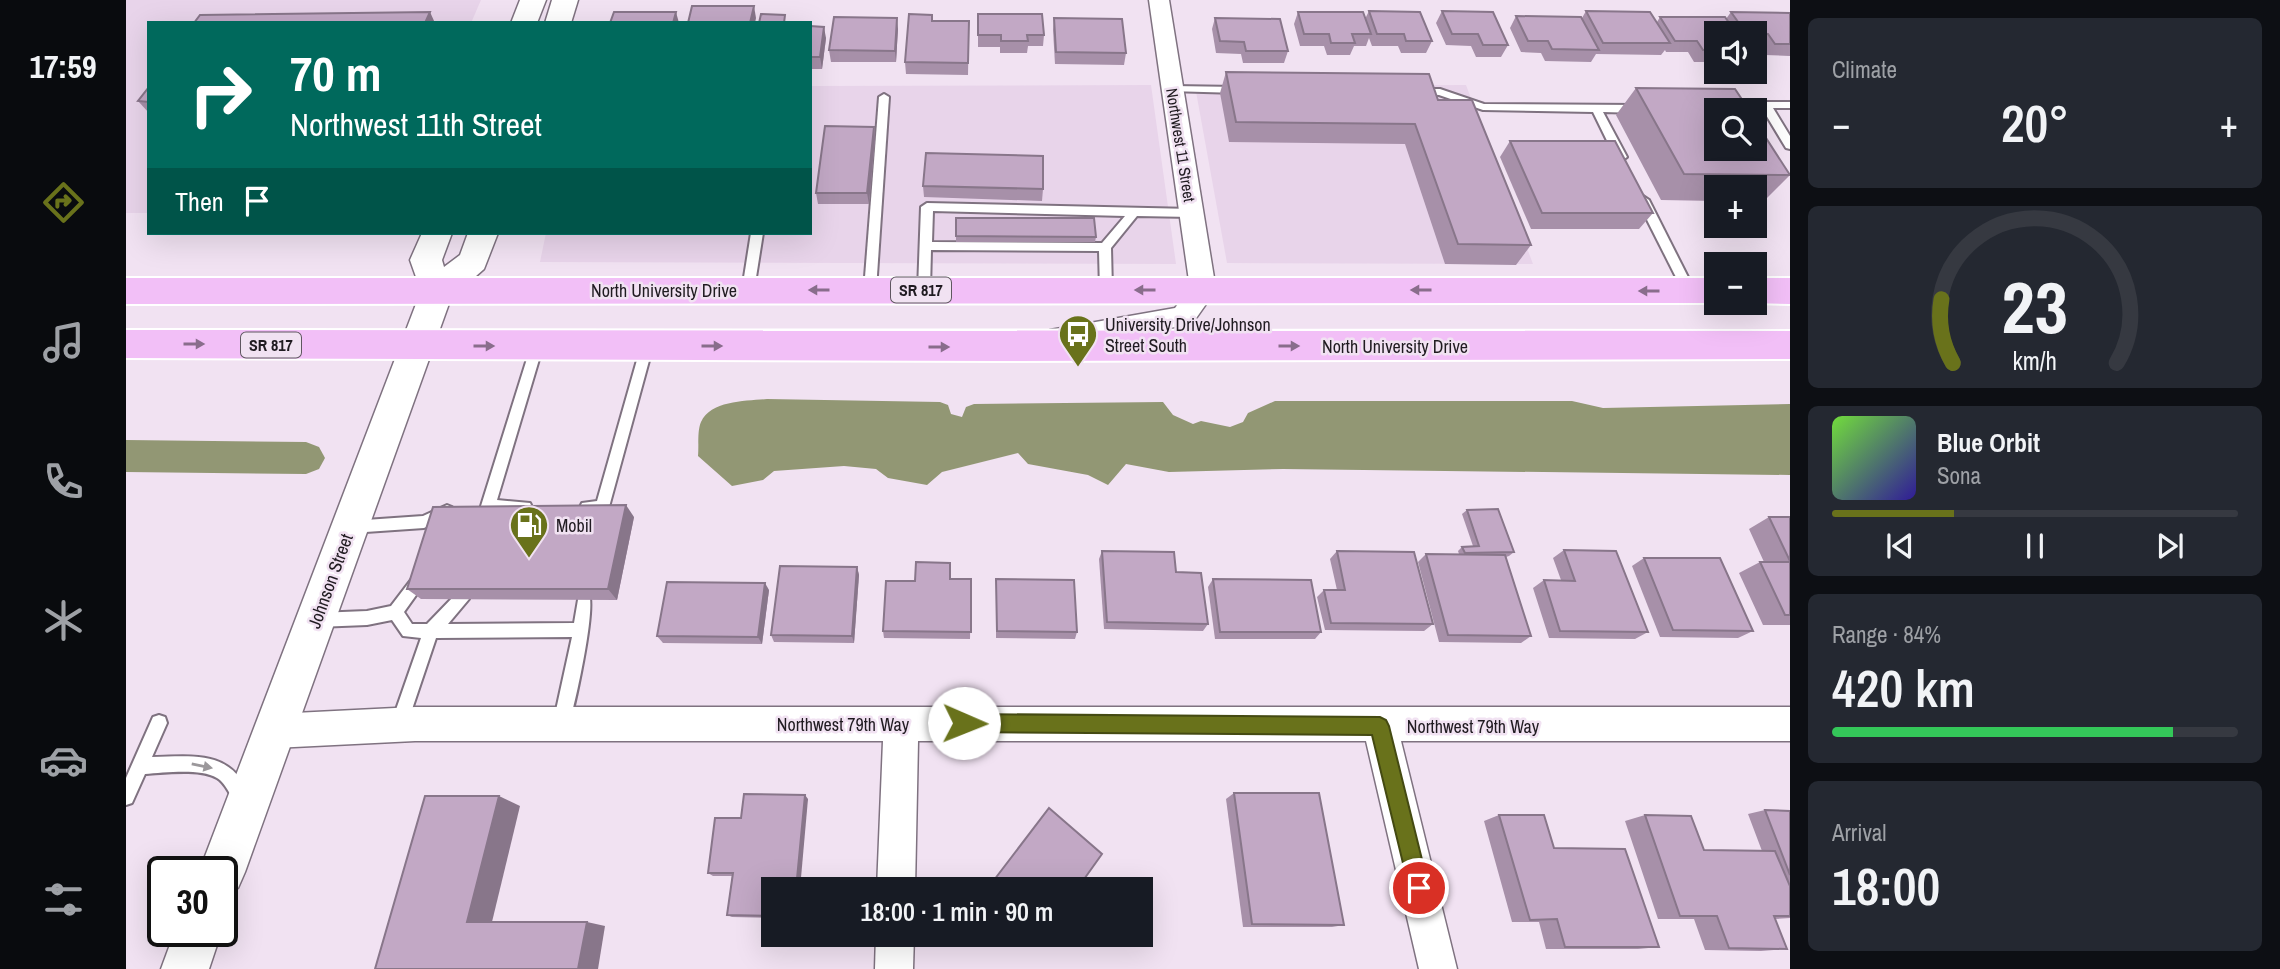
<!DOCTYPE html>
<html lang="en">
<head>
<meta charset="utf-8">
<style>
  :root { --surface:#171b24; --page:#242831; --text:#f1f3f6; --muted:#9ea1a6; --line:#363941; --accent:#69721b }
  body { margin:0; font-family:"Archivo Narrow",sans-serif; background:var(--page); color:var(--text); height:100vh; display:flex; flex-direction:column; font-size:26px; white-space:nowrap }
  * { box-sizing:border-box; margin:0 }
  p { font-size:23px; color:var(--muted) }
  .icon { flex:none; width:38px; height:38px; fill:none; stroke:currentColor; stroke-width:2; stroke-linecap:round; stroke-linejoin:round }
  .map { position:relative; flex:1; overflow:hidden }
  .details { display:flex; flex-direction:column; gap:18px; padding:18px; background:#0d0f14; width:490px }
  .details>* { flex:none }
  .hud { position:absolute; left:21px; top:21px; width:665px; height:214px; border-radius:0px; box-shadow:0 7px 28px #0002; background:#00695c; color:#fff; overflow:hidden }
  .buttons { position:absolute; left:1578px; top:21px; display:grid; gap:14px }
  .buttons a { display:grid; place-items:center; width:63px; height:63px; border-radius:0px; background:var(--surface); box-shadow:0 7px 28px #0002; font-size:35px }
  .speed { position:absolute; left:21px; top:856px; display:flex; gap:14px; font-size:35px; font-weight:700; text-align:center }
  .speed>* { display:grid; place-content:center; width:91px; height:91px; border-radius:50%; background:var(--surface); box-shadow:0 7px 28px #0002; line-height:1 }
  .speed .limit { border:4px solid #111; border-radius:10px; background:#fff; color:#111 }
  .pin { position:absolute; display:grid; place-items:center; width:60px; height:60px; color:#fff; margin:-30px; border:4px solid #fff; border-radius:50%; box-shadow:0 2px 7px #0007 }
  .me { position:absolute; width:77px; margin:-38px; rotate:91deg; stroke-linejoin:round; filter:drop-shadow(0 0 5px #0008) }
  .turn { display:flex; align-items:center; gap:24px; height:147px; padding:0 28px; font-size:32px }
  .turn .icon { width:91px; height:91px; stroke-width:2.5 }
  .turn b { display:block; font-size:49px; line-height:60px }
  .then { display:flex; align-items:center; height:66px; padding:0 28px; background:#0003; gap:14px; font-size:26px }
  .big { font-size:52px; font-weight:600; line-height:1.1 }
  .details .widget { flex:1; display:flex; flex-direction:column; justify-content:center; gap:10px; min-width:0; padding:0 24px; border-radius:10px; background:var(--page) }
  .details .dial { align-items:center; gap:0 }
  .dial svg { height:182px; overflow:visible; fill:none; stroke:var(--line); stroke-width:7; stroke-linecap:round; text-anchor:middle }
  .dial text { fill:var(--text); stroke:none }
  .song { display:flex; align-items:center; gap:21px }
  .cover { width:84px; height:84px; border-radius:10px; background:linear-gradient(135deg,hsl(100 70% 55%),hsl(250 70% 35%)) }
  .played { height:7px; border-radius:4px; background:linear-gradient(90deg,var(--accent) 30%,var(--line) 30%) }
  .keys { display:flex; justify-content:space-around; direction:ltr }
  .heat { display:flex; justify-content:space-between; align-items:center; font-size:38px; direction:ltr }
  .charge { height:10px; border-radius:5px; background:linear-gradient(90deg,#34c759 84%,var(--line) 0) }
  .trip { position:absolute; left:635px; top:877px; width:392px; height:70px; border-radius:0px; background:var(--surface); box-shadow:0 7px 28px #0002; font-weight:600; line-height:70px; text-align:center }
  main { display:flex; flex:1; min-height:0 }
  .menu { display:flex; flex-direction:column; width:126px; justify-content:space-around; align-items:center; background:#090b0e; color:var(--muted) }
  .menu .icon { width:49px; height:49px }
  .menu .current { color:var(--accent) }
  .menu b { font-size:32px; color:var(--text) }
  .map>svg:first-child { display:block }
</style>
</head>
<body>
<main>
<nav class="menu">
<b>17:59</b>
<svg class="icon current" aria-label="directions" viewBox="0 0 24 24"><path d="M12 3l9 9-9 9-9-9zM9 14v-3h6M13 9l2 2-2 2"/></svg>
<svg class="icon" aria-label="music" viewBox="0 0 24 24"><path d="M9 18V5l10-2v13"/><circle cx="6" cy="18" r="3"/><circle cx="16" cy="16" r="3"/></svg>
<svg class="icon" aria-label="phone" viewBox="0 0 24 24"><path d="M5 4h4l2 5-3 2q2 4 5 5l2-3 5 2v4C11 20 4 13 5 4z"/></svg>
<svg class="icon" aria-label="climate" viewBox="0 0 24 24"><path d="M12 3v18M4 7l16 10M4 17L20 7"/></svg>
<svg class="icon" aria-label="car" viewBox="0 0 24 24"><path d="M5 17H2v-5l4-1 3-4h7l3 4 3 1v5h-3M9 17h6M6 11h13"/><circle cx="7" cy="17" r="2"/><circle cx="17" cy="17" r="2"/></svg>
<svg class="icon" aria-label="filters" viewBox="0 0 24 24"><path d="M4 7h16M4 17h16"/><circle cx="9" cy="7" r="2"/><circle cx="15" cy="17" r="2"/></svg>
</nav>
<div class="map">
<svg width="1664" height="969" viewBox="0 0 1664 969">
  <rect width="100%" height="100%" fill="#f1e2f2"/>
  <g fill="#e8d4ea">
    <path d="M0 0H355L345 23H23V213H0Z"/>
    <path d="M1025 85 1050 264 414 262 420 233H684V86Z"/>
    <path d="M1340 85 1407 264 1101 263 1069 86Z"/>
  </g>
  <path fill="#929774" d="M641 399 814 402 822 405 825 414 836 417 840 407 848 404 1037 402 1047 415 1067 424 1075 421 1104 427 1117 422 1122 413 1149 401H1446L1477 408 1664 404V475L1157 469 1043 472 1000 464 982 485 962 475 902 464 892 453 816 472 801 485 762 478 750 469 718 466 648 471 637 480 606 486 572 456C573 446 571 431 575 422 585 400 621 401 641 399Z"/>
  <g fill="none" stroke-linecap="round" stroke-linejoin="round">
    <path fill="#929774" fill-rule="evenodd" d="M0 440 180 442 193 447 199 458 193 469 180 474 0 472Z"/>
    <g stroke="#7f7280" stroke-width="4">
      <g id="service">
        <path d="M1047 86 1112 87 1117 90 1112 93 1043 91 1042 89Z"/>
        <path d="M1293 89H1314L1358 104 1512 105 1517 109 1512 113 1477 112 1501 157 1495 161 1489 157 1467 112 1357 110 1313 95 1289 94 1288 92Z"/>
        <path d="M758 94 763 97 750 290 744 295 738 290 753 97Z"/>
        <path d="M1639 102H1664V108H1647L1664 136V149L1660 148 1634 105Z"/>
        <path d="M1517 196 1523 200 1569 291 1567 294 1563 296 1557 291 1511 200Z"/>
        <path d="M801 203 1066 209 1072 213 1066 217 1011 216 985 248 986 290 980 295 974 290 973 251 805 250 804 290 798 295 792 290 795 207ZM807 211 999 216 976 243 806 242Z"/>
        <path d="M1629 220 1635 224V230L1631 231 1625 227 1629 226Z"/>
        <path d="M625 233H637L628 290 622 295 616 290Z"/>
        <path d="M411 341 417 346 371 500 404 503 406 507 404 511 399 513 362 512 357 510 355 506 405 346Z"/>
        <path d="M521 341 527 346 483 507 481 511 476 513 456 511 454 507 456 503 471 501 515 346Z"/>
        <path d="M321 505 326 507 328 511 326 515 298 528 225 533 220 532 218 527 220 522 225 521 297 516Z"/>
        <path d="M296 570 301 572 303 577 278 612 286 624H301L330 594 335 592 340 594 343 599 322 624 448 623 453 594 458 592 463 594C470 610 448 711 441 730L435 732 429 730 427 724 446 637 310 638 279 730 273 732 267 730 265 724 295 638 277 636 266 620 241 625 191 627 186 625 183 620 186 615 191 613 241 611 265 606 291 572Z"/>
        <path d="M33 715 39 717 41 723 26 757C70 756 106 750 125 798L123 804 117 806C104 801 102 784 91 778 74 768 38 773 19 774L6 803 0 805V778L27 717Z"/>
      </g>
    </g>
    <g stroke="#7f7280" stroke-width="3">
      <g id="minor">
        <path d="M1023 0H1043L1090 290 1066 324 934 348 924 344 921 337 924 330 1049 308 1064 288Z"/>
        <path d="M289 707H1664V741H1275L1331 969H1293L1240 741H792L789 889H751L757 741H289L148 748 136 743 131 731 136 719 148 714Z"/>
        <path d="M750 934H788L787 969H749Z"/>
      </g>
    </g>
    <g stroke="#7f7280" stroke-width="3">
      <g id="tertiary">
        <path d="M394 0H420L411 23H385Z"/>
        <path d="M426 0H452L445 23H419Z"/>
        <path d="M296 233H326L316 260 318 267 334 255 342 233H372L358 269 325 298 119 872 112 888 96 895V872H73L295 291 284 260Z"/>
        <path d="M49 931 96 930 83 969H35Z"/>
      </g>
    </g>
    <g stroke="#fff" stroke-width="4">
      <g id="primary">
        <path d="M0 278H1591V303H1594L0 304Z"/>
        <path d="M1629 278H1664V304L1626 303H1629Z"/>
        <path d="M0 330 1664 331V359L874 361 0 358Z"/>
      </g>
    </g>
    <use href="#service" fill="#fff" fill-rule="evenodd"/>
    <use href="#minor" fill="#fff" fill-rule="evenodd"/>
    <use href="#tertiary" fill="#fff" fill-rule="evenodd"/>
    <use href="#primary" fill="#f2bff7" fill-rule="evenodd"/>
  </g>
  <g fill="#a790a9">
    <path d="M1243 11 1306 41 1300 53H1275L1272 46H1246L1243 38 1240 46H1228L1224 55H1201L1198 46H1174L1168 24 1172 12 1239 19Z"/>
    <path d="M1316 11 1382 45 1375 57H1350L1345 46 1320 45 1310 23Z"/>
    <path d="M1460 11 1531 22 1534 17 1600 19 1605 12 1664 13V56L1639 55 1632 46H1629V33H1591V62H1568L1562 52H1540L1539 50 1535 55 1470 54 1465 62 1419 61 1415 53 1395 52 1384 28 1390 16 1456 18Z"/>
    <path d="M852 14 918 35 917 46H902L901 53H874V47H852Z"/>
    <path d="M806 15V21H843L842 75 780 74 779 62Z"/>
    <path d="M928 18 1000 53 998 65 929 64 927 30Z"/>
    <path d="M1089 18 1162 51 1158 63H1117L1115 54 1090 53 1086 29Z"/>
    <path d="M684 26 700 38 696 69H684Z"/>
    <path d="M772 29 770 62H705L703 50Z"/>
    <path d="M1100 72 1312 100 1405 245 1390 265 1319 264 1279 144 1103 142 1094 93Z"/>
    <path d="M23 87V113L12 101Z"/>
    <path d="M1510 88 1664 175 1638 201H1629V187H1591V201L1535 200 1490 115Z"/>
    <path d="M748 127 749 139 743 204H692L690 193Z"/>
    <path d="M1384 141 1527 213 1513 229H1405L1374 157Z"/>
    <path d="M797 186 917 189 916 201 798 197Z"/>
    <path d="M830 218 970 237 969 242H830Z"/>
    <path d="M1341 510 1388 552 1383 556 1380 557 1405 636 1395 643 1313 642 1292 562 1300 554H1333L1332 551 1336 547 1347 546 1336 514Z"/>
    <path d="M508 517 491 600 295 599 281 589Z"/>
    <path d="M1643 517H1664V625H1637L1613 573 1634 562H1638L1623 529Z"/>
    <path d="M1438 550 1522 632 1509 639 1423 638 1407 588 1418 580H1435L1427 558Z"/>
    <path d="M976 551 1050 572 1082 624 1077 631 978 629 973 559Z"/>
    <path d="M1211 551 1307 624 1298 631 1199 630 1191 597 1198 590H1211L1204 559Z"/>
    <path d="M1518 558 1627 631 1612 638 1534 637 1506 566Z"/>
    <path d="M731 567 733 575 728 643 648 642 645 635Z"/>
    <path d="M845 579 844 639 758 638 757 631 789 581Z"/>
    <path d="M870 579 951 632 949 639 870 638Z"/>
    <path d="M1087 579 1195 632 1189 639H1089L1082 587Z"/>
    <path d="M643 590 636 644 537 643 531 636Z"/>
    <path d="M1108 793 1218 925 1206 927H1117L1100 799Z"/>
    <path d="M682 799 648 889V918L606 917 601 915 606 876H587L582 873 615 818Z"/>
    <path d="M1639 810 1664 811V918L1649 919 1661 949 1635 951 1579 950 1568 919H1532L1499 821 1519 815 1578 850 1636 851 1622 814Z"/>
    <path d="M1373 815 1428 848 1533 947 1512 949H1420L1413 922H1386L1358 821Z"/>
  </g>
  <g fill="#88768a">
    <path d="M628 6 630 18 629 23H624Z"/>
    <path d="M304 12 309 23H299Z"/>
    <path d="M550 12 553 23H547Z"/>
    <path d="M771 18 772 29 770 62 769 51Z"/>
    <path d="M698 27 700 38 696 69 694 57Z"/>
    <path d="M748 127 749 139 743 204 741 193Z"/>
    <path d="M500 505 508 517 491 600 482 589Z"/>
    <path d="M731 567 733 575 728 643 726 636Z"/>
    <path d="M639 583 643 590 636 644 632 637Z"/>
    <path d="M679 795 682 799 674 889H670Z"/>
    <path d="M373 796 394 806 365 926 341 922Z"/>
    <path d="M461 922 479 926 472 969H452Z"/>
  </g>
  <g fill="#c2a8c5" stroke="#88768a" stroke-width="2">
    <path d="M566 6H628L624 23H562Z"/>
    <path d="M1243 11 1294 12 1306 41H1280L1278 34H1251Z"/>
    <path d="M1316 11 1367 12 1382 45H1357L1352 34H1326Z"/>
    <path d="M1460 11 1524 12 1544 43H1477Z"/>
    <path d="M304 12 299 23H68L74 15Z"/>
    <path d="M488 12H550L547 23H484Z"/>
    <path d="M1172 12H1237L1245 34H1226L1229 43H1205L1203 34H1178Z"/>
    <path d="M1605 12 1664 13V44H1649L1642 34 1620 33Z"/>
    <path d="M635 14 659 15 658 23H633Z"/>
    <path d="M783 14 806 15V21H843L842 63 779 62Z"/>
    <path d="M852 14H916L918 35H901L902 41H875V35H852Z"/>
    <path d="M1390 16 1455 17 1473 50 1426 49 1422 41H1402Z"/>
    <path d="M708 17 771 18 769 51 703 50Z"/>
    <path d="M1534 17H1599L1610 33H1591V50H1577L1571 41H1549Z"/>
    <path d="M928 18 996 19 1000 53 930 52Z"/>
    <path d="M1089 18 1154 19 1162 51H1120L1118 42 1094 41Z"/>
    <path d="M684 26 698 27 694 57H684Z"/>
    <path d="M1100 72 1303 74 1312 100H1346L1405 245 1332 244 1289 124 1110 122Z"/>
    <path d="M23 87V102L12 101Z"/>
    <path d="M1510 88 1609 89 1623 110H1591V149H1629V121L1664 175 1558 174Z"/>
    <path d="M699 126 748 127 741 193H690Z"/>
    <path d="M1384 141H1489L1527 213H1416Z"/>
    <path d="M800 153 917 156V189L797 186Z"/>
    <path d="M830 218H968L970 237 830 236Z"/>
    <path d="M500 505 482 589H281L307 507Z"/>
    <path d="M1372 509 1388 552 1339 553 1336 547 1353 546 1341 510Z"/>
    <path d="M1643 517H1664V561Z"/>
    <path d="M1438 550 1490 551 1522 632 1434 631 1418 580 1449 581Z"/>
    <path d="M976 551 1048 552 1050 572 1075 573 1082 624 981 622Z"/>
    <path d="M1211 551 1288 552 1307 624 1205 623 1198 590H1219Z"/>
    <path d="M1300 554 1379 555 1405 636 1322 635Z"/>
    <path d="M1518 558H1594L1627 631 1547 630Z"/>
    <path d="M790 562 824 563V579H845V632L757 631 760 581H789Z"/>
    <path d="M1634 562H1664V615H1659Z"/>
    <path d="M654 566 731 567 726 636 645 635Z"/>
    <path d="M870 579 948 580 951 632 871 631Z"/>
    <path d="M1087 579 1185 580 1195 632H1094Z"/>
    <path d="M541 582 639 583 632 637 531 636Z"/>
    <path d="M1108 793H1193L1218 925 1126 924Z"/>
    <path d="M618 794 679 795 670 889H648V916L601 915 607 873H582L589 818H615Z"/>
    <path d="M299 796H373L341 922H461L452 969H249Z"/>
    <path d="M923 808 976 854 951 889H871L865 884Z"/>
    <path d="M1639 810 1664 811V875Z"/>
    <path d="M1373 815H1418L1428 848 1499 849 1533 947H1439L1431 919 1404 920Z"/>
    <path d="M1519 815 1565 816 1578 850 1649 851 1664 886V916H1648L1661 949 1603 948 1591 916H1554Z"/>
  </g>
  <defs><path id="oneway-solid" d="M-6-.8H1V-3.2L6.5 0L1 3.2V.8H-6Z" transform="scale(1.75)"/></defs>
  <g fill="#896d8c">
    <use href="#oneway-solid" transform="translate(693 290) rotate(180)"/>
    <use href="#oneway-solid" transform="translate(1019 290) rotate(180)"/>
    <use href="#oneway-solid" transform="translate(1295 290) rotate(-180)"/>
    <use href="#oneway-solid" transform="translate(1523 291) rotate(-180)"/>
    <use href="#oneway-solid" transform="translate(68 344)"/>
    <use href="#oneway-solid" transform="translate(358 346)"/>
    <use href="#oneway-solid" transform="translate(586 346)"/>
    <use href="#oneway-solid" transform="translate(1163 346)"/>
    <use href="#oneway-solid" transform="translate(813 347)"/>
  </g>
  <use fill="#9b989b" href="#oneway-solid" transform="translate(76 766) rotate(12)"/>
  <path fill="#69721b" stroke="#444a12" stroke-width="2" d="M838 714 1254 717 1260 720 1263 726 1303 888 1300 895 1293 898 1285 895 1283 888 1246 735 838 732 832 729 829 723 832 716Z"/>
  <defs>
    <g id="bus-pin" transform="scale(2.0125)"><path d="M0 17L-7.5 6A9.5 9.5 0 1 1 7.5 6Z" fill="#69721b" stroke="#f1e2f2"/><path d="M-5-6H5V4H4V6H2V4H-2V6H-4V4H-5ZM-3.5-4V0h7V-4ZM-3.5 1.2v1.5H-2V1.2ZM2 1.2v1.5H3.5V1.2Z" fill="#fff"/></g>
    <g id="fuel-pin" transform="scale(2.0125)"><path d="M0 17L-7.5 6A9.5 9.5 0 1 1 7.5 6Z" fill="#69721b" stroke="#f1e2f2"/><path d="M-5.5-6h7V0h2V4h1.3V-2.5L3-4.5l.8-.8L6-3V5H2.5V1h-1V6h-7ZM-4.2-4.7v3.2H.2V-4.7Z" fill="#fff"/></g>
  </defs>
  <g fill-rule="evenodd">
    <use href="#bus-pin" x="952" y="334"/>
    <use href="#fuel-pin" x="403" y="525"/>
  </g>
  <g text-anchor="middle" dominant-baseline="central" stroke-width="5" stroke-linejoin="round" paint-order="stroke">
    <g font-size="16" fill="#201b21" stroke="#f1e2f2">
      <text transform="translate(1055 145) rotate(81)">Northwest 11 Street</text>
    </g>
    <g fill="#f1e2f2" stroke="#5f5760" stroke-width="2">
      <rect x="765" y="277.5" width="60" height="25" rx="5"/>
      <rect x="115" y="332.5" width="60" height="25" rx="5"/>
    </g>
    <g font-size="16" font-weight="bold" fill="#201b21">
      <text x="795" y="290">SR 817</text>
      <text x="145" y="345">SR 817</text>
    </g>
    <g font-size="18" fill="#201b21" stroke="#f1e2f2">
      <text x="538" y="290">North University Drive</text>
      <text x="1269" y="346">North University Drive</text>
      <text transform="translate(204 581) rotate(-70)">Johnson Street</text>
      <text x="717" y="724">Northwest 79th Way</text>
      <text x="1347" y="726">Northwest 79th Way</text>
    </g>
    <g font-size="18" fill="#201b21" stroke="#f1e2f2" text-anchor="start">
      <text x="979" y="324">University Drive/Johnson<tspan x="979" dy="21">Street South</tspan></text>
      <text x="430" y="525">Mobil</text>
    </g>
  </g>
</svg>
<div class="buttons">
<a><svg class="icon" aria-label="sound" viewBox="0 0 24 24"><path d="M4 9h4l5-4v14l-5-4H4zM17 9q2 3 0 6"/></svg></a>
<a><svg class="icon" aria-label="search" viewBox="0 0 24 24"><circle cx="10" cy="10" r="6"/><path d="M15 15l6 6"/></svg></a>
<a>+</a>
<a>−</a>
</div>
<div class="speed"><div class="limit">30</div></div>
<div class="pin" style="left:1293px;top:888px;background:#d93025"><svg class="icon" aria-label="arrive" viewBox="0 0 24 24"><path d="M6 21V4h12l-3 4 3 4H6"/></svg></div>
<svg class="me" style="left:838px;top:723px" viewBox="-20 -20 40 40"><circle r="19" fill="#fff"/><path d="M0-13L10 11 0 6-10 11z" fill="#69721b"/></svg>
<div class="trip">18:00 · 1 min · 90 m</div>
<div class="hud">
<div class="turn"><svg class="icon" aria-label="right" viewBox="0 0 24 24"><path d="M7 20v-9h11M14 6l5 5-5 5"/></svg><div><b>70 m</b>Northwest 11th Street</div></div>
<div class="then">Then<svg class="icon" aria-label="arrive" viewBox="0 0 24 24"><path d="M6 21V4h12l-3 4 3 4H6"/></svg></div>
</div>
</div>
<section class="details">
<div class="widget"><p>Climate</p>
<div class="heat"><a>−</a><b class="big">20°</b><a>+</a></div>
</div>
<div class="widget dial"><svg viewBox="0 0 100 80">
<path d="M14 69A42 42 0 1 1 86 69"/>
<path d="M14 69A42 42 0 0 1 9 41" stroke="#69721b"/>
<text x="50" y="56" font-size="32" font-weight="700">23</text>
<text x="50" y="72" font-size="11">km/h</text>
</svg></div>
<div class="widget">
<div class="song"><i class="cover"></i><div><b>Blue Orbit</b><p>Sona</p></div></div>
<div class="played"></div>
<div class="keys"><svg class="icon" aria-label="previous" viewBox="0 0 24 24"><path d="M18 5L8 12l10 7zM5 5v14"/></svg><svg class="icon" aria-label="pause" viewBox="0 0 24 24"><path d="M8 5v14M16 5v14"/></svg><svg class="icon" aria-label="next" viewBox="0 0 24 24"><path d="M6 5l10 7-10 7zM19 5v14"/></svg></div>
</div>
<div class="widget"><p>Range · 84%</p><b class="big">420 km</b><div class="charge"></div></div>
<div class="widget"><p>Arrival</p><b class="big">18:00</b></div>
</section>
</main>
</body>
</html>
